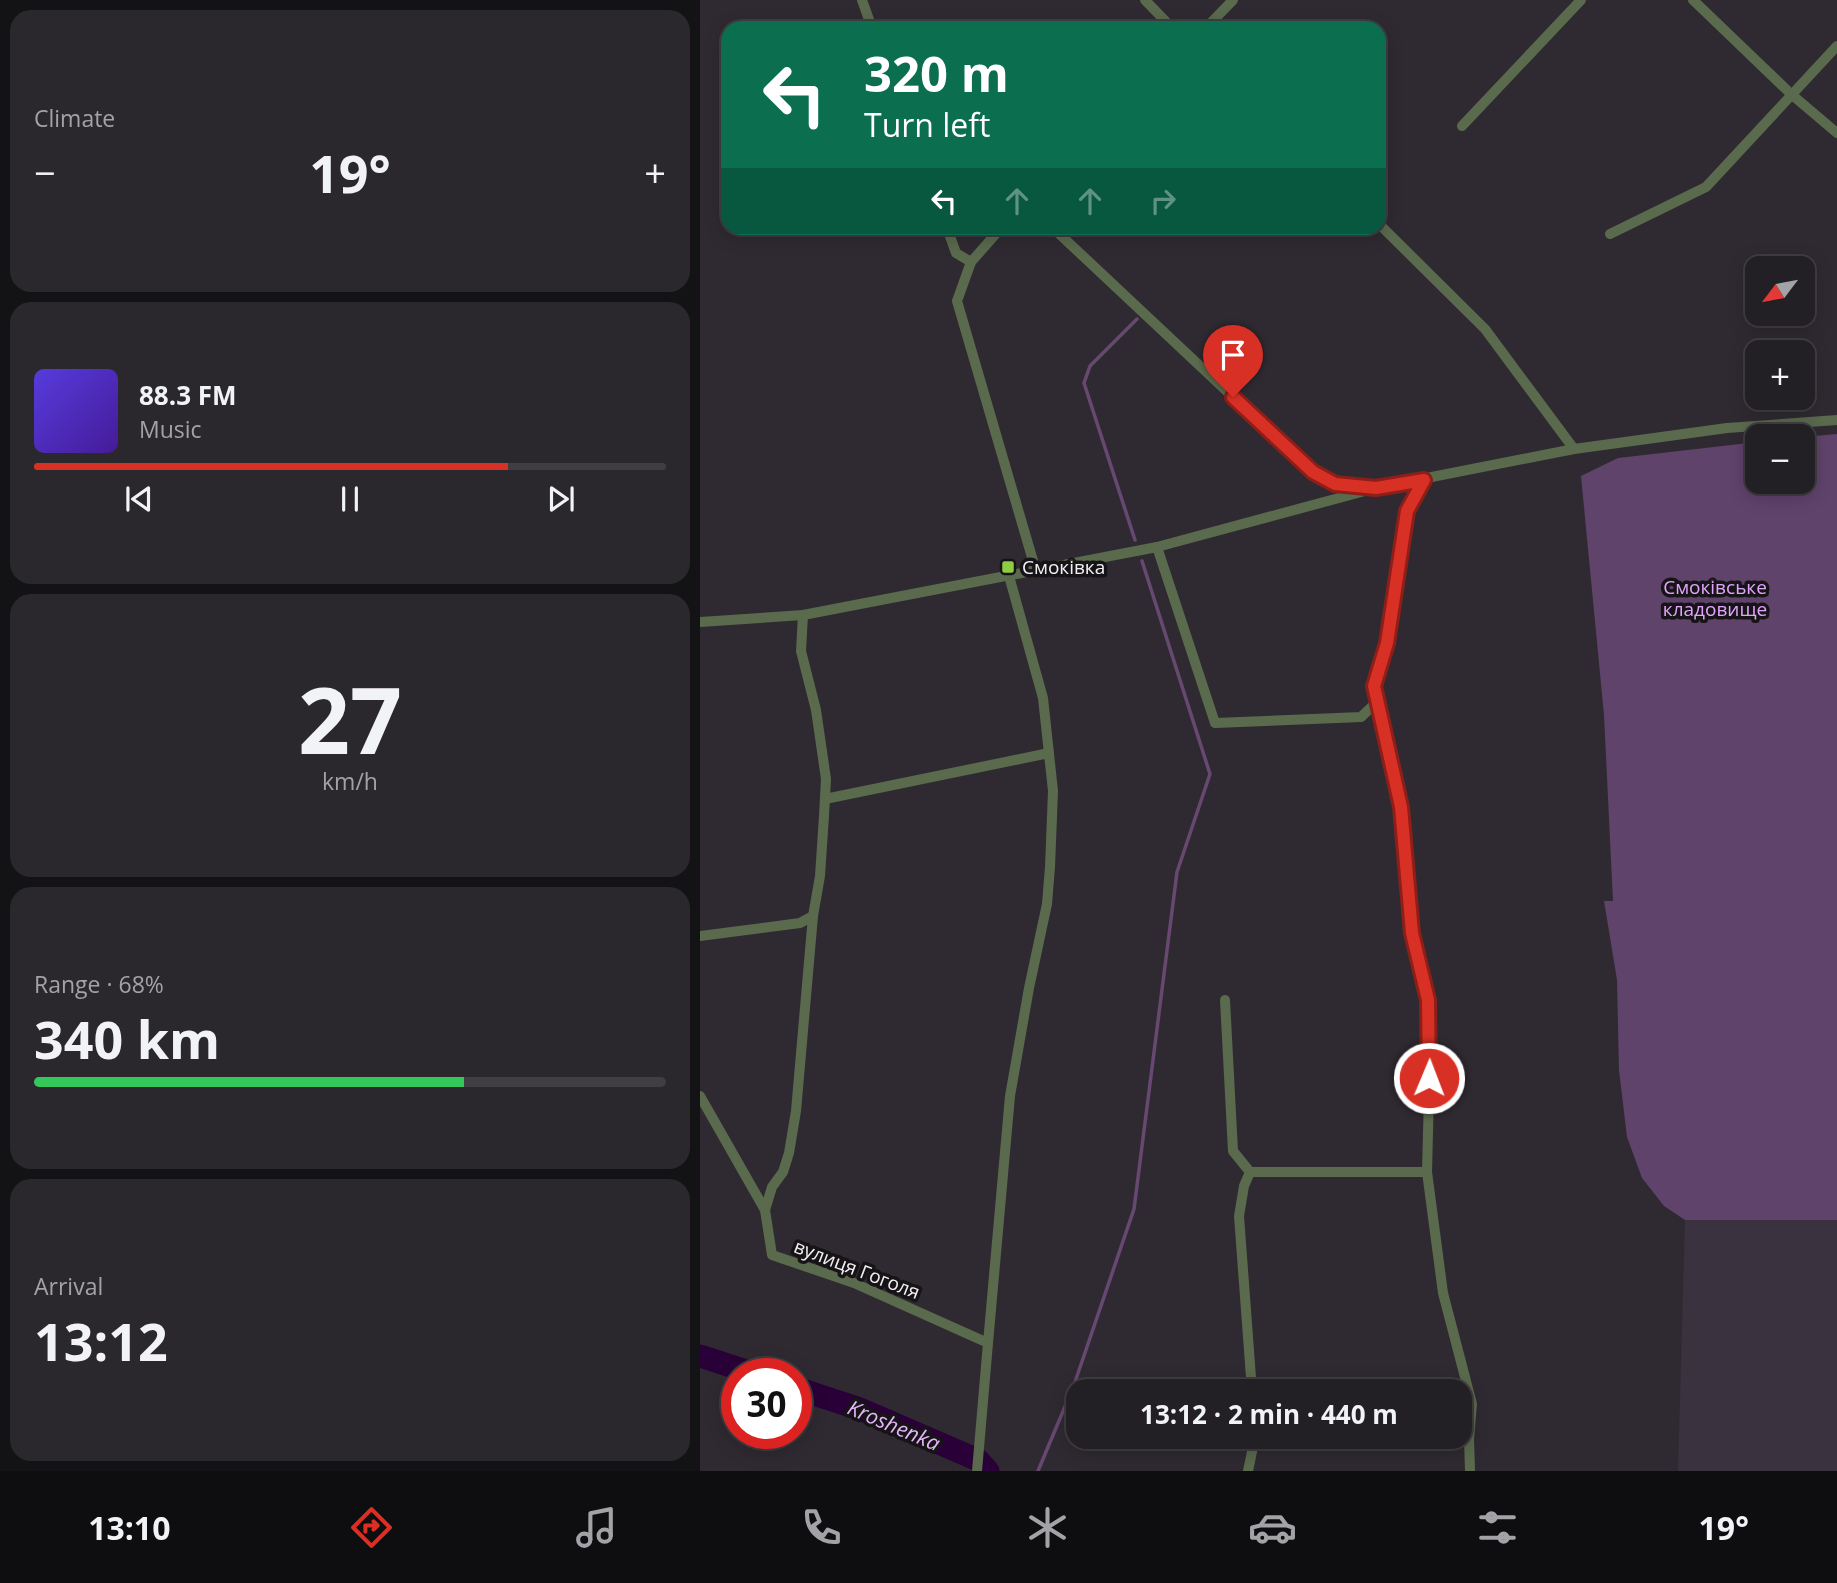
<!DOCTYPE html>
<html lang="en">
<head>
<meta charset="utf-8">
<style>
  :root { --surface:#232025; --page:#2b282d; --text:#f1f3f6; --muted:#a3a3a7; --line:#403e42; --accent:#d93025 }
  body { margin:0; font-family:"Open Sans",sans-serif; background:var(--page); color:var(--text); height:100vh; display:flex; flex-direction:column; font-size:26px; white-space:nowrap }
  * { box-sizing:border-box; margin:0 }
  p { font-size:23px; color:var(--muted) }
  .icon { flex:none; width:38px; height:38px; fill:none; stroke:currentColor; stroke-width:2; stroke-linecap:round; stroke-linejoin:round }
  .map { position:relative; flex:1; overflow:hidden }
  .drawer { display:flex; flex-direction:column; gap:10px; padding:10px; background:#131214; width:700px }
  .drawer>* { flex:none }
  .banner { position:absolute; left:21px; top:21px; width:665px; height:214px; border-radius:21px; box-shadow:0 4px 18px #0003,0 0 0 2px var(--line); background:#0b6e4f; color:#fff; overflow:hidden }
  .needle { width:46px; rotate:238deg }
  .fabs { position:absolute; left:1045px; top:256px; display:grid; gap:14px }
  .fabs a { display:grid; place-items:center; width:70px; height:70px; border-radius:14px; background:var(--surface); box-shadow:0 4px 18px #0003,0 0 0 2px var(--line); font-size:35px }
  .speed { position:absolute; left:21px; top:1358px; display:flex; gap:14px; font-size:35px; font-weight:700; text-align:center }
  .speed>* { display:grid; place-content:center; width:91px; height:91px; border-radius:50%; background:var(--surface); box-shadow:0 4px 18px #0003,0 0 0 2px var(--line); line-height:1 }
  .speed .limit { border:10px solid #d22; background:#fff; color:#111 }
  .pin { position:absolute; display:grid; place-items:center; width:60px; height:60px; color:#fff; margin:-72px -30px; border-radius:50% 50% 50% 0; rotate:-45deg; box-shadow:0 0 7px #0007 }
  .pin .icon { rotate:45deg }
  .me { position:absolute; width:77px; margin:-38px; rotate:1deg; stroke-linejoin:round; filter:drop-shadow(0 0 5px #0008) }
  .turn { display:flex; align-items:center; gap:24px; height:147px; padding:0 28px; font-size:32px }
  .turn .icon { width:91px; height:91px; stroke-width:2.5 }
  .turn b { display:block; font-size:49px; line-height:60px }
  .lanes { display:flex; align-items:center; height:66px; padding:0 28px; background:#0003; justify-content:center; gap:35px; direction:ltr }
  .lanes .off { opacity:.35 }
  .big { font-size:52px; font-weight:700; line-height:1.1 }
  .drawer .card { flex:1; display:flex; flex-direction:column; justify-content:center; gap:10px; min-width:0; padding:0 24px; border-radius:21px; background:var(--page) }
  .drawer .dial { align-items:center; gap:0 }
  .dial b { font-size:91px; line-height:1 }
  .song { display:flex; align-items:center; gap:21px }
  .cover { width:84px; height:84px; border-radius:10px; background:linear-gradient(135deg,hsl(250 70% 55%),hsl(260 70% 35%)) }
  .played { height:7px; border-radius:4px; background:linear-gradient(90deg,var(--accent) 75%,var(--line) 75%) }
  .keys { display:flex; justify-content:space-around; direction:ltr }
  .heat { display:flex; justify-content:space-between; align-items:center; font-size:38px; direction:ltr }
  .charge { height:10px; border-radius:5px; background:linear-gradient(90deg,#34c759 68%,var(--line) 0) }
  .trip { position:absolute; left:366px; top:1379px; width:406px; height:70px; border-radius:21px; background:var(--surface); box-shadow:0 4px 18px #0003,0 0 0 2px var(--line); font-weight:700; line-height:70px; text-align:center }
  .dock { display:flex; height:112px; justify-content:space-around; align-items:center; background:#0e0d0f; color:var(--muted) }
  .dock .icon { width:49px; height:49px }
  .dock .on { color:var(--accent) }
  .dock b { font-size:32px; color:var(--text) }
  main { display:flex; flex:1; min-height:0 }
  .map>svg:first-child { display:block }
</style>
</head>
<body>
<main>
<section class="drawer">
<div class="card"><p>Climate</p>
<div class="heat"><a>−</a><b class="big">19°</b><a>+</a></div>
</div>
<div class="card">
<div class="song"><i class="cover"></i><div><b>88.3 FM</b><p>Music</p></div></div>
<div class="played"></div>
<div class="keys"><svg class="icon" aria-label="previous" viewBox="0 0 24 24"><path d="M18 5L8 12l10 7zM5 5v14"/></svg><svg class="icon" aria-label="pause" viewBox="0 0 24 24"><path d="M8 5v14M16 5v14"/></svg><svg class="icon" aria-label="next" viewBox="0 0 24 24"><path d="M6 5l10 7-10 7zM19 5v14"/></svg></div>
</div>
<div class="card dial"><b>27</b><p>km/h</p></div>
<div class="card"><p>Range · 68%</p><b class="big">340 km</b><div class="charge"></div></div>
<div class="card"><p>Arrival</p><b class="big">13:12</b></div>
</section>
<div class="map">
<svg width="1137" height="1471" viewBox="0 0 1137 1471">
  <rect width="100%" height="100%" fill="#2f2a31"/>
  <path fill="#3a323e" d="M985 1220H1137V1471H978Z"/>
  <path fill="#5f436b" d="M1137 434V1220H985L964 1206 942 1178 927 1137 919 1070 917 980 904 901H913L904 715 881 476 918 458 1057 442V481H1102L1103 437Z"/>
  <g fill="none" stroke-linecap="round" stroke-linejoin="round">
    <g stroke="#664870" stroke-width="3.5">
      <path d="M435 540 384 383 390 366 437 319"/>
      <path d="M338 1471 374 1385 434 1209 477 872 510 774 442 561"/>
    </g>
    <g stroke="#290037" stroke-width="23">
      <path d="M0 1356 55 1374"/>
      <path d="M96 1388 160 1409 278 1460 288 1471"/>
    </g>
    <g stroke="#5a6a4d" stroke-width="10">
      <path d="M162 0 172 28"/>
      <path d="M445 0 472 28"/>
      <path d="M993 0 1091 94 1137 133"/>
      <path d="M506 28 533 0"/>
      <path d="M762 126 881 0"/>
      <path d="M679 224 785 329 874 449"/>
      <path d="M247 228 256 253 271 262"/>
      <path d="M301 228 271 262 257 301 336 571"/>
      <path d="M353 228 613 472 635 484 670 488"/>
      <path d="M910 234 1006 187 1137 46"/>
      <path d="M724 480 707 511 687 643 674 686 701 807 712 932 728 1000 730 1054 727 1172 743 1293 772 1404 769 1439 770 1471"/>
      <path d="M457 547 515 723 661 717 678 701"/>
      <path d="M0 622 103 615 457 547 676 488 874 449 1027 428 1137 420"/>
      <path d="M125 799 349 753"/>
      <path d="M0 936 100 923 113 916"/>
      <path d="M525 1000 533 1151 550 1172 544 1186 539 1216 552 1391"/>
      <path d="M0 1096 65 1210 72 1255 154 1283 288 1343 277 1471"/>
      <path d="M550 1172H727"/>
      <path d="M65 1210 72 1187 83 1172 89 1153 96 1111 113 916 120 876 124 816 126 779 116 710 101 651 103 615"/>
      <path d="M288 1343 310 1096 329 988 347 904 350 867 353 791 343 698 309 576"/>
      <path d="M548 1471 555 1437"/>
    </g>
  </g>
  <g fill="none" stroke-linecap="round" stroke-linejoin="round">
    <g stroke="#8d1f18" stroke-width="18">
      <path id="route" d="M533 397 613 472 635 484 676 488 724 480 707 511 687 643 674 686 701 807 712 933 728 1000 729 1078"/>
    </g>
    <use href="#route" stroke="#d93025" stroke-width="12"/>
  </g>
  <rect fill="#8ecd42" stroke="#161417" stroke-width="2.5" x="301" y="560" width="14" height="14" rx="3.5"/>
  <g text-anchor="middle" dominant-baseline="central" stroke-width="7" stroke-linejoin="round" paint-order="stroke">
    <g font-size="19" fill="#f3f0f4" stroke="#161417" text-anchor="start">
      <text x="322" y="567">Смоківка</text>
    </g>
    <g font-size="19" fill="#e3a4fc" stroke="#161417">
      <text x="1015" y="587">Смоківське<tspan x="1015" dy="22">кладовище</tspan></text>
    </g>
    <g font-size="19" fill="#f3f0f4" stroke="#161417">
      <text transform="translate(157 1269) rotate(21)">вулиця Гоголя</text>
    </g>
    <g font-size="21" font-style="italic" fill="#e6b5fb" stroke="#161417">
      <text transform="translate(194 1425) rotate(23)">Kroshenka</text>
    </g>
  </g>
</svg>
<div class="fabs">
<a><svg class="needle" viewBox="-14 -14 28 28"><path d="M0-13l5 13h-10z" fill="#e53935"/><path d="M0 13l5-13h-10z" fill="#a3a3a7"/></svg></a>
<a>+</a>
<a>−</a>
</div>
<div class="speed"><div class="limit">30</div></div>
<div class="pin" style="left:533px;top:397px;background:#d93025"><svg class="icon" aria-label="arrive" viewBox="0 0 24 24"><path d="M6 21V4h12l-3 4 3 4H6"/></svg></div>
<svg class="me" style="left:729px;top:1078px" viewBox="-20 -20 40 40"><circle r="17" fill="#d93025" stroke="#fff" stroke-width="3"/><path d="M0-11L8 9 0 5-8 9z" fill="#fff"/></svg>
<div class="trip">13:12 · 2 min · 440 m</div>
<div class="banner">
<div class="turn"><svg class="icon" aria-label="left" viewBox="0 0 24 24"><path d="M17 20v-9H6M10 6l-5 5 5 5"/></svg><div><b>320 m</b>Turn left</div></div>
<div class="lanes"><svg class="icon" aria-label="left" viewBox="0 0 24 24"><path d="M17 20v-9H6M10 6l-5 5 5 5"/></svg><svg class="icon off" aria-label="ahead" viewBox="0 0 24 24"><path d="M12 20V5M6 11l6-6 6 6"/></svg><svg class="icon off" aria-label="ahead" viewBox="0 0 24 24"><path d="M12 20V5M6 11l6-6 6 6"/></svg><svg class="icon off" aria-label="right" viewBox="0 0 24 24"><path d="M7 20v-9h11M14 6l5 5-5 5"/></svg></div>
</div>
</div>
</main>
<nav class="dock">
<b>13:10</b>
<svg class="icon on" aria-label="directions" viewBox="0 0 24 24"><path d="M12 3l9 9-9 9-9-9zM9 14v-3h6M13 9l2 2-2 2"/></svg>
<svg class="icon" aria-label="music" viewBox="0 0 24 24"><path d="M9 18V5l10-2v13"/><circle cx="6" cy="18" r="3"/><circle cx="16" cy="16" r="3"/></svg>
<svg class="icon" aria-label="phone" viewBox="0 0 24 24"><path d="M5 4h4l2 5-3 2q2 4 5 5l2-3 5 2v4C11 20 4 13 5 4z"/></svg>
<svg class="icon" aria-label="climate" viewBox="0 0 24 24"><path d="M12 3v18M4 7l16 10M4 17L20 7"/></svg>
<svg class="icon" aria-label="car" viewBox="0 0 24 24"><path d="M5 17H2v-5l4-1 3-4h7l3 4 3 1v5h-3M9 17h6M6 11h13"/><circle cx="7" cy="17" r="2"/><circle cx="17" cy="17" r="2"/></svg>
<svg class="icon" aria-label="filters" viewBox="0 0 24 24"><path d="M4 7h16M4 17h16"/><circle cx="9" cy="7" r="2"/><circle cx="15" cy="17" r="2"/></svg>
<b>19°</b>
</nav>
</body>
</html>
